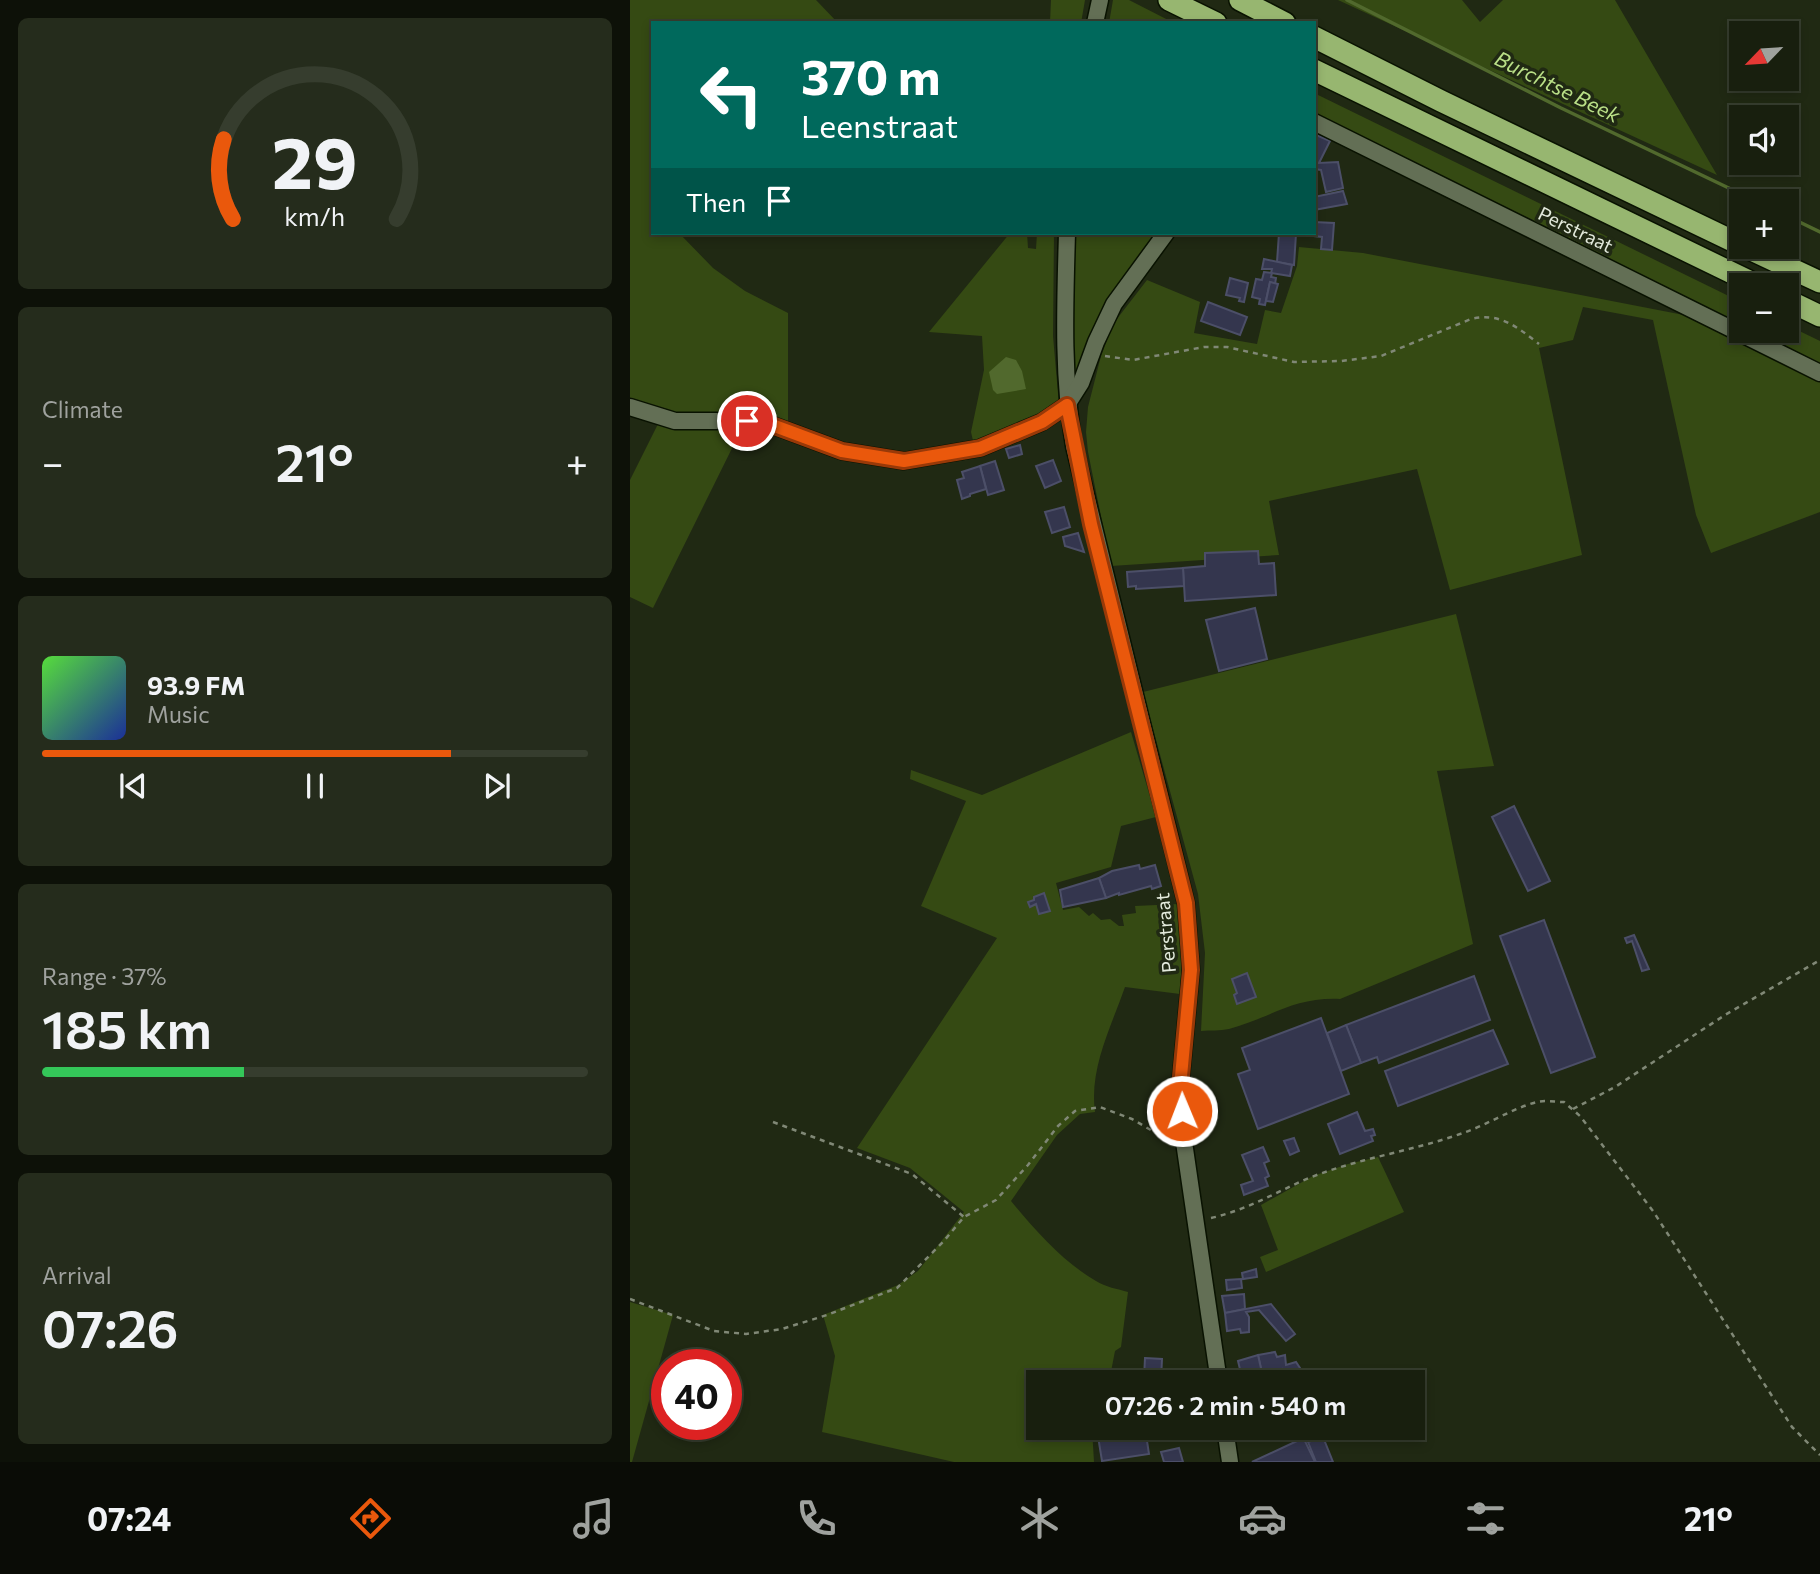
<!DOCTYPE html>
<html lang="en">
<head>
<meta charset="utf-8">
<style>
  :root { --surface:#181f0e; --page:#252c1c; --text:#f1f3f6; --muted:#9fa29e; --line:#363d2e; --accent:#ea580c }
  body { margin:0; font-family:Commissioner,sans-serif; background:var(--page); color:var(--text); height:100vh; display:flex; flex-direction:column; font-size:26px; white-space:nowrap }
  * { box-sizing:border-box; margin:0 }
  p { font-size:23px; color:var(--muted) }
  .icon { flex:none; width:38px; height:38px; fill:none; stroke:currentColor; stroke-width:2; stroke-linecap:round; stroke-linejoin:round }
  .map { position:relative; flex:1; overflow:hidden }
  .sheet { display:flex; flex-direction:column; gap:18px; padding:18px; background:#0d1108; width:630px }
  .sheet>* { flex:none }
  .hud { position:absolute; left:21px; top:21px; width:665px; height:214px; border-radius:0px; box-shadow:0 4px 10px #0003,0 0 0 2px var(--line); background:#00695c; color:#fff; overflow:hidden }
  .needle { width:46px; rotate:245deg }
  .buttons { position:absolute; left:1099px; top:21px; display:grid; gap:14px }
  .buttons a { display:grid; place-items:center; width:70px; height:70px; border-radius:0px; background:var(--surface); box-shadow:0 4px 10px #0003,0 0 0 2px var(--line); font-size:35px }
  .speed { position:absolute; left:21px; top:1349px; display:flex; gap:14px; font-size:35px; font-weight:700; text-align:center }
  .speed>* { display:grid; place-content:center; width:91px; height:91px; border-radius:50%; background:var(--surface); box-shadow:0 4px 10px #0003,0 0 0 2px var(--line); line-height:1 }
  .speed .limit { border:10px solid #d22; background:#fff; color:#111 }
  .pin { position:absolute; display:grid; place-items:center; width:60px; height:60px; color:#fff; margin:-30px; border:4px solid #fff; border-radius:50%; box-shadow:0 2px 7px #0007 }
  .me { position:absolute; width:77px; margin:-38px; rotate:359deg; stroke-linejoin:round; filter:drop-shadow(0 0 5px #0008) }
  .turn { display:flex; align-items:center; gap:24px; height:147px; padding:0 35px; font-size:32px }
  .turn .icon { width:91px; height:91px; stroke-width:2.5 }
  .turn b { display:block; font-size:49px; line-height:60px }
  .then { display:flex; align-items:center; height:66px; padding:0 35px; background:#0003; gap:14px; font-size:26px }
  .big { font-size:52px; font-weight:600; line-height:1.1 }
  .sheet .card { flex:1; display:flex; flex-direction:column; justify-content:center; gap:10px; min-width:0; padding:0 24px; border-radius:10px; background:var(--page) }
  .sheet .dial { align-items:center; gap:0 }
  .dial svg { height:182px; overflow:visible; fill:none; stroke:var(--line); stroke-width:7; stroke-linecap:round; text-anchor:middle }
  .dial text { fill:var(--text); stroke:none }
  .song { display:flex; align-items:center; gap:21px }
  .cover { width:84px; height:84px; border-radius:10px; background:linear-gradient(135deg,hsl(110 70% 55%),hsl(230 70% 35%)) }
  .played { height:7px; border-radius:4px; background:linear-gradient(90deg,var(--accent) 75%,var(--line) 75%) }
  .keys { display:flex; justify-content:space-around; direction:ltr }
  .heat { display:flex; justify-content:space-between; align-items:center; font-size:38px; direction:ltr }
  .charge { height:10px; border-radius:5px; background:linear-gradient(90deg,#34c759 37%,var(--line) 0) }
  .trip { position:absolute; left:396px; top:1370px; width:399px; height:70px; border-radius:0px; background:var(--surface); box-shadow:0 4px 10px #0003,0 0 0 2px var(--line); font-weight:600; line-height:70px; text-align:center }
  .dock { display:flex; height:112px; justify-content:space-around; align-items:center; background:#0a0c06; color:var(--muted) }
  .dock .icon { width:49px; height:49px }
  .dock .active { color:var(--accent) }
  .dock b { font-size:32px; color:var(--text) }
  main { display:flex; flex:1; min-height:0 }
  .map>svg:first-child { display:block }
</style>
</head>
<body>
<main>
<section class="sheet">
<div class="card dial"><svg viewBox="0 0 100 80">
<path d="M14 69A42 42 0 1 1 86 69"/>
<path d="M14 69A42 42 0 0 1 10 34" stroke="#ea580c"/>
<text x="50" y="56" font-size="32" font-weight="700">29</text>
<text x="50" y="72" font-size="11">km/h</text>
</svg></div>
<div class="card"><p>Climate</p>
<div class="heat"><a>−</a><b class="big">21°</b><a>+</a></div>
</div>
<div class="card">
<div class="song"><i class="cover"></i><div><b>93.9 FM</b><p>Music</p></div></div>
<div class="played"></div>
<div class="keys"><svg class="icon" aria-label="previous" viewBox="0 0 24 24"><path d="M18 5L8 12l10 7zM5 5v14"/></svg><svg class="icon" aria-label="pause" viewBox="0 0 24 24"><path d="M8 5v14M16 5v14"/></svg><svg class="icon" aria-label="next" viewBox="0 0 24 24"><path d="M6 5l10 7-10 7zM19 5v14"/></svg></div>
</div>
<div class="card"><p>Range · 37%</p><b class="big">185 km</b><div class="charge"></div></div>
<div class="card"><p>Arrival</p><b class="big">07:26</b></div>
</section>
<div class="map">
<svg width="1190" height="1462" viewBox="0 0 1190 1462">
  <rect width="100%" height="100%" fill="#202913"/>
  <g fill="#354a13">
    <path d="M0 0H186L208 23H23V233H49L83 268 115 291 158 313V425L46 415 0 400Z"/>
    <path d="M421 0H455L451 23H420Z"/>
    <path d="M483 0H499L544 23H479Z"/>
    <path d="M708 0H832L850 22 873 0H985L1087 175Z"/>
    <path d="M684 93 1111 302V325L684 113Z"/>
    <path d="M380 233H397L398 248 406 249 407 233H424L423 336 429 405 419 412 344 445 341 432 354 370 352 336 299 332Z"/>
    <path d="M444 233H526L472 309 447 373H445L443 314Z"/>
    <path d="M669 247 733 253 1059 316 1190 382V512L1081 553 1066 515 1023 320 953 307 943 340 909 348 952 555 820 590 787 469 639 501 649 555 481 566 458 452 456 432 458 407 471 356 483 324 517 280 570 302 564 333 627 344 635 310 651 313 667 266Z"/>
    <path d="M1157 325 1190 341V365L1123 331H1157Z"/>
    <path d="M28 424 75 428 113 426 23 608 0 597V480Z"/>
    <path d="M826 614 864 766 807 771 843 944 710 999C663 997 640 1018 599 1029 590 1031 580 1030 571 1031L575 953 568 894 513 692Z"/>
    <path d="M501 732 526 817 491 826 481 867 426 883 433 910 449 907 459 916 463 913 471 920 480 919 489 926H494L492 915 506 913 505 906 548 904 552 955 550 994 495 987C481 1027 459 1069 465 1112L450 1114 427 1135 381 1201C405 1230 433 1262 466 1281 475 1287 488 1289 498 1292L491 1347 485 1351 479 1382H408V1428H462L464 1462H324L192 1432 205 1356 193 1315 268 1285 288 1271 334 1212 280 1168 227 1148 367 938 291 906 336 801 280 779 281 770 352 795Z"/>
    <path d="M748 1157 774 1212 636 1272 630 1257 648 1250 631 1205 683 1176 718 1164Z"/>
    <path d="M0 1302 43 1315 2 1462H0Z"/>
  </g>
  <path fill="#51692d" d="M376 357 386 360 392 371 396 389 367 394 363 390 359 372Z"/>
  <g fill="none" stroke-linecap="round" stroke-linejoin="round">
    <g stroke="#51692d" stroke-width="3.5">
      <path d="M717 0 931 108 1126 201"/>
      <path d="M1157 216 1190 232"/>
    </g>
  </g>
  <g fill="#34364e" stroke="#4c4f68" stroke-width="2">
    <path d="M684 134 700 141 689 163 708 162 713 188 696 192 691 170 684 169Z"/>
    <path d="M713 191 717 204 684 210V197Z"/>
    <path d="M684 222 704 223 702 250 691 249 692 237 666 234 664 265 647 262 649 233H684Z"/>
    <path d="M634 259 662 265 660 276 641 273 642 269H632Z"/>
    <path d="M634 272 642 273 641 277 646 278 645 284 640 282 635 305 629 304 630 299 622 297 626 279 632 280Z"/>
    <path d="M600 278 618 283 614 302 609 301 610 298 596 295Z"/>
    <path d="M640 282 648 284 643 302 636 301Z"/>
    <path d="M578 302 617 317 610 335 571 321Z"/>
    <path d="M390 445 392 454 379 458 376 449Z"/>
    <path d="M423 460 431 481 415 488 406 466Z"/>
    <path d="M365 461 374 490 358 495 350 466Z"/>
    <path d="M350 466 356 489 340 494V496L332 499 327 480 334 478 332 472Z"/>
    <path d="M434 507 440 527 422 533 415 512Z"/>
    <path d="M448 533 454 552 435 546 433 537Z"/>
    <path d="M628 551 629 564 644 563 646 595 555 601 553 568 575 566V553Z"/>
    <path d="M553 568 554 586 506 589V586L498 587 497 572Z"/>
    <path d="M625 608 637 659 589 671 576 620Z"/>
    <path d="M884 806 920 881 898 891 862 817Z"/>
    <path d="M509 865 510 869 525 865 531 886 522 889 521 886 489 895V893L476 898 469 878 482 871Z"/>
    <path d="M469 878 476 898 433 907 430 890Z"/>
    <path d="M414 893 420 911 409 914 406 904 400 907 398 902 404 900V897Z"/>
    <path d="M914 920 965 1057 921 1073 870 936Z"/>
    <path d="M1004 935 1019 969 1012 971 1002 941 997 943 995 938Z"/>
    <path d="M617 973 626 997 607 1004 604 995 607 993 602 979Z"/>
    <path d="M844 976 860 1020 749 1063 747 1057 731 1063 716 1025Z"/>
    <path d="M691 1018 719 1094 628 1129 608 1074 620 1070 612 1048Z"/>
    <path d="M716 1025 731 1063 711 1071 697 1033Z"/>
    <path d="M863 1030 878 1064 768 1106 755 1071Z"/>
    <path d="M727 1112 735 1131 743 1129 745 1135 741 1136 743 1141 710 1154 698 1124Z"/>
    <path d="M664 1138 669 1151 660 1155 654 1141Z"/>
    <path d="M633 1147 639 1161 634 1163 639 1176 635 1178 638 1186 614 1195 611 1185 623 1181 612 1155Z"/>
    <path d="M626 1269 627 1277 613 1279 612 1273Z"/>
    <path d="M611 1279 612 1288 597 1290 596 1280Z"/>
    <path d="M614 1294 615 1309 595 1313 592 1296Z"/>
    <path d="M641 1304 665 1334 656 1341 629 1310 616 1312 619 1317V1332L611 1333 610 1329 597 1331 595 1313Z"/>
    <path d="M645 1352 647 1357 655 1355 656 1365 666 1362 672 1371 654 1378 652 1369 632 1373 628 1355Z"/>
    <path d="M628 1355 634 1382H613L608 1361Z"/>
    <path d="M515 1358 532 1359 531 1380 514 1378Z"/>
    <path d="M484 1428H515L519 1454 472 1461 467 1430Z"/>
    <path d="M650 1428H670V1429L654 1436Z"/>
    <path d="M676 1428H688L692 1437 679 1442 677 1436 680 1435Z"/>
    <path d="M693 1437 703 1462H686L678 1442Z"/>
    <path d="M674 1439 685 1462H622L667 1441Z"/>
    <path d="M549 1448 553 1462H534L531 1452Z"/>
  </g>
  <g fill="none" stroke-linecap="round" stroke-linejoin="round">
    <g stroke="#091201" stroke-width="19">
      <g id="minor">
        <path d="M465 23 470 0"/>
        <path d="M684 122 1190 373"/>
        <path d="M437 233C435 304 432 375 444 446L556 903 561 970 550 1087 553 1135 589 1382"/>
        <path d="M0 407 45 421H131L212 451 274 461 350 448 412 422 437 405 451 383 466 342 484 304 536 233"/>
        <path d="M595 1428 600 1462"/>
      </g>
    </g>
    <g stroke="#091201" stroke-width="24">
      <g id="highway">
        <path d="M539 0 586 23"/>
        <path d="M610 0 655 23"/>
        <path d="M684 37 811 101 1111 245"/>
        <path d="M684 70 1127 285"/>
        <path d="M1115 247 1190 282"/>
        <path d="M1157 300 1190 316"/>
      </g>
    </g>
    <g stroke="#808876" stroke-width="2.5" stroke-dasharray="5 5" stroke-linecap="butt">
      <path d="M475 356 503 360 574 347H597L664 362 711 361 751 356 841 319C870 312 887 327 909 344"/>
      <path d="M943 1109 985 1087 1095 1015 1190 960"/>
      <path d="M143 1122 282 1174 334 1217"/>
      <path d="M581 1218C617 1210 646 1192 679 1178 729 1158 783 1151 833 1133 857 1125 883 1108 907 1102 915 1100 925 1102 934 1102L950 1116 1023 1211 1162 1427 1190 1455"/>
      <path d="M0 1299 84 1331 116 1334 152 1329 197 1315 267 1288 313 1242 334 1217 366 1200 398 1165 428 1126 445 1111 470 1107 502 1119 531 1136H541"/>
    </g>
    <use href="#minor" stroke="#636f55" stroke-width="16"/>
    <use href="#highway" stroke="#97b670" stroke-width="21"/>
  </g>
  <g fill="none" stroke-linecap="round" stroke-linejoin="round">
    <g stroke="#983908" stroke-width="18">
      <path id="route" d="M117 421H131L212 451 274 461 350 448 412 422 437 405 461 524 556 903 561 970 550 1087 552 1111"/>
    </g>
    <use href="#route" stroke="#ea580c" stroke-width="12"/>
  </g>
  <g text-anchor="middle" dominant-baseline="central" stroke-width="7" stroke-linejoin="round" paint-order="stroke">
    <g font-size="19" fill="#e3eadc" stroke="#202913">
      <text transform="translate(946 229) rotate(26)">Perstraat</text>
      <text transform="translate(535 933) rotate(-95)">Perstraat</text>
    </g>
    <g font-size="21" font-style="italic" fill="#b9df87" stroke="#202913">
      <text transform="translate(928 86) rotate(26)">Burchtse Beek</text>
    </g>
  </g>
</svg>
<div class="buttons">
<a><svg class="needle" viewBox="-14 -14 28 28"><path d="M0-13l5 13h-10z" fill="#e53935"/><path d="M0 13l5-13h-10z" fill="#9fa29e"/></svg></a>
<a><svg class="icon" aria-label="sound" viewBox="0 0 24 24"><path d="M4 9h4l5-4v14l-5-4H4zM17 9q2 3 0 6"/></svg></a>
<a>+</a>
<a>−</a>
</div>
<div class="speed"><div class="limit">40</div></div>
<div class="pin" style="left:117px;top:421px;background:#d93025"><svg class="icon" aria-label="arrive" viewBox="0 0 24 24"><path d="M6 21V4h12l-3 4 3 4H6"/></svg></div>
<svg class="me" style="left:552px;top:1111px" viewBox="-20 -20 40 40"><circle r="17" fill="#ea580c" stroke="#fff" stroke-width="3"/><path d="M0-11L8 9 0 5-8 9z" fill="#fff"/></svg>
<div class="trip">07:26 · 2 min · 540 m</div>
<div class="hud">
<div class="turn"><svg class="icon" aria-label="left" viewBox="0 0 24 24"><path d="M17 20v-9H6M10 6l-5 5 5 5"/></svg><div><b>370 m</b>Leenstraat</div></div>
<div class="then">Then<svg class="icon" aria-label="arrive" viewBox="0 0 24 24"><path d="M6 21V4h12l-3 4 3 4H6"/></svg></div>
</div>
</div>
</main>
<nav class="dock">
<b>07:24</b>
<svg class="icon active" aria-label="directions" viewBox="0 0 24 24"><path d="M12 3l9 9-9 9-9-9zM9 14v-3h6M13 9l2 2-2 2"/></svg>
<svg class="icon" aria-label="music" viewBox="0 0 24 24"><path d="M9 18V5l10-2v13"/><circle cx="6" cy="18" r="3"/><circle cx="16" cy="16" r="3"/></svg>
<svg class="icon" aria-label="phone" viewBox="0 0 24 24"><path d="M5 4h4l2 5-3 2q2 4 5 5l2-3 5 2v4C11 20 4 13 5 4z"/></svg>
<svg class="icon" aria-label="climate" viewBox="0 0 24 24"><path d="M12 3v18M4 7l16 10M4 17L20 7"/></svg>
<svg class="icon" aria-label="car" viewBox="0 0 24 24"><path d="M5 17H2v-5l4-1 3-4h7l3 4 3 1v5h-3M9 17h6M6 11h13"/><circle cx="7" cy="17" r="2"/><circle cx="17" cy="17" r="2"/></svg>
<svg class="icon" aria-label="filters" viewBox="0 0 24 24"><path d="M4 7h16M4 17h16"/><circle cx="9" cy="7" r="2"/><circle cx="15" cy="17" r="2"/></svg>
<b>21°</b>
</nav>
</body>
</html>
